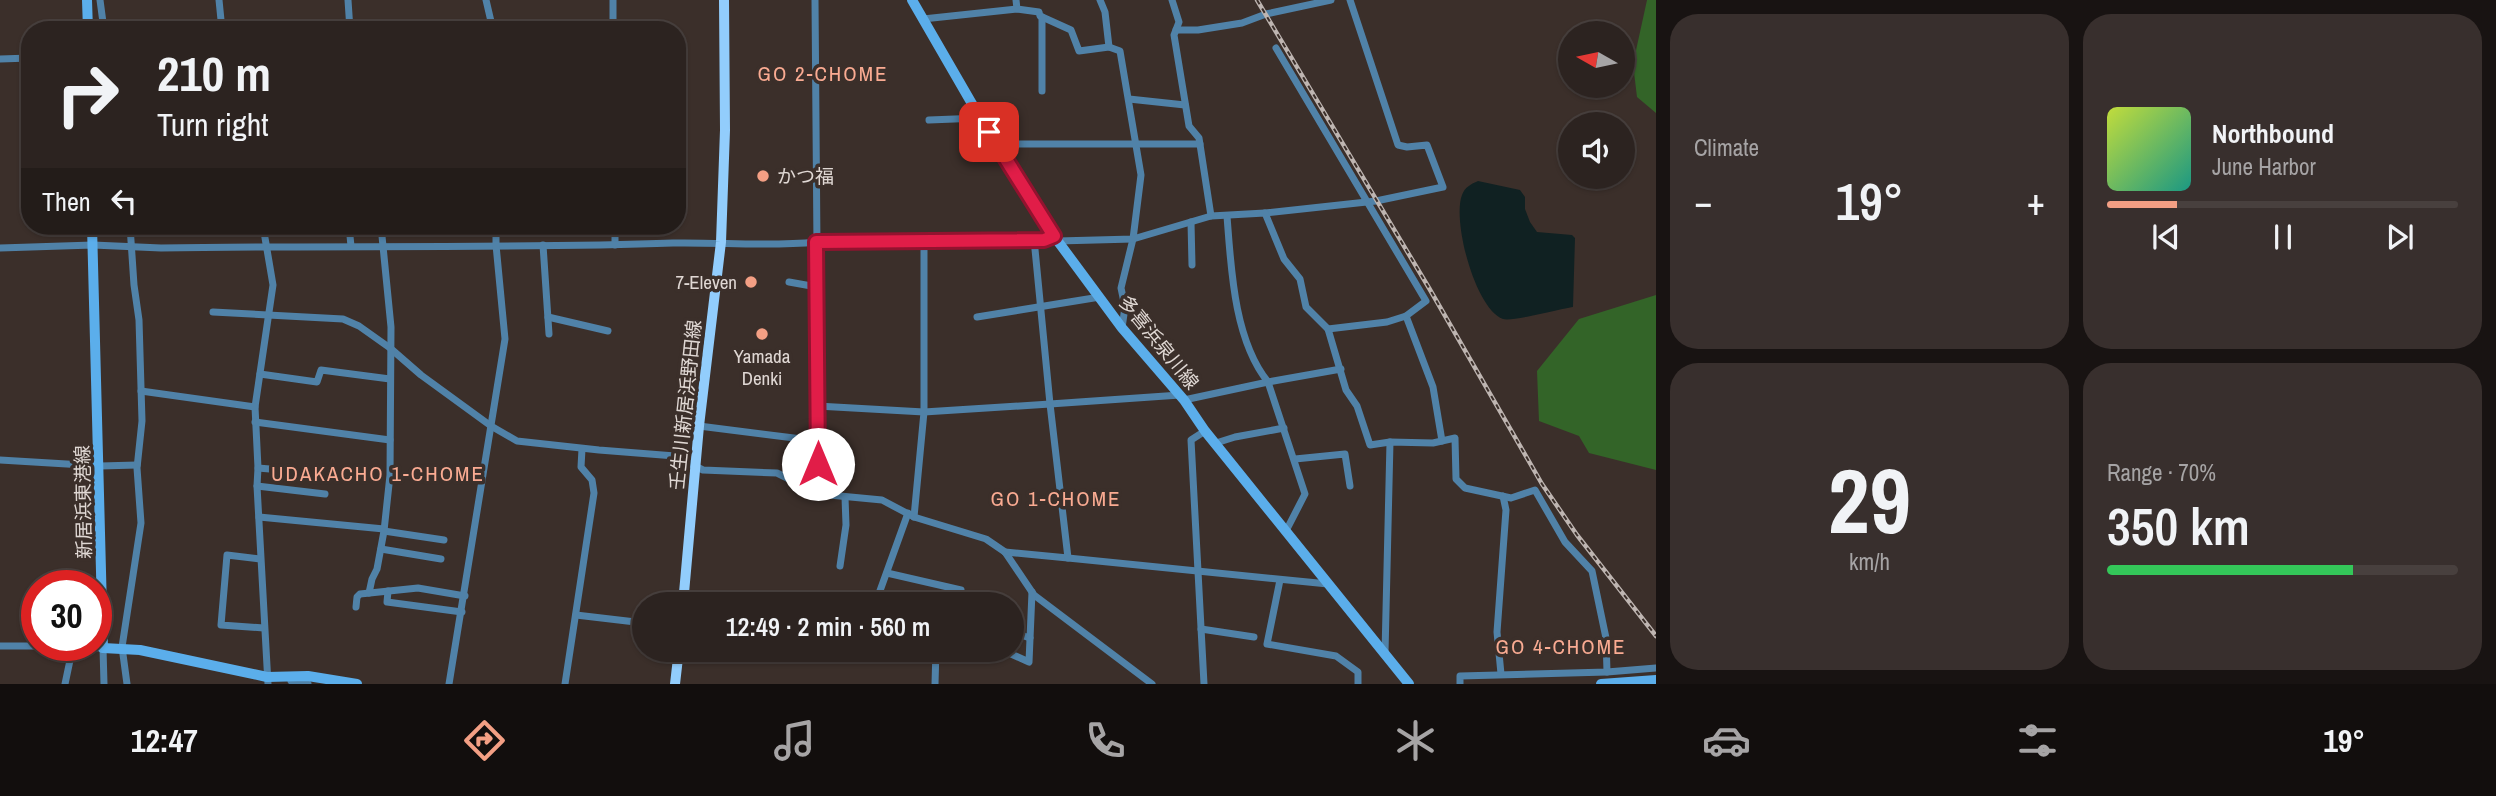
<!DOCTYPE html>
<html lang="en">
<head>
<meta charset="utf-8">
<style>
  :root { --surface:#2c2320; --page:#382f2d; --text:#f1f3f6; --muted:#a6a4a5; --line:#48403e; --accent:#f39f84 }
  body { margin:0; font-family:"Archivo Narrow","Noto Sans JP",sans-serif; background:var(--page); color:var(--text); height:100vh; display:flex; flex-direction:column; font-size:26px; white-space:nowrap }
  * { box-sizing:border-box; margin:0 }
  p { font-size:23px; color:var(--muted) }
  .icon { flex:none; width:38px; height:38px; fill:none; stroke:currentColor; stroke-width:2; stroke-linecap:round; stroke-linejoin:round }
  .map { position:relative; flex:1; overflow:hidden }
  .details { display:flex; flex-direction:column; gap:14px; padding:14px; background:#181312; width:840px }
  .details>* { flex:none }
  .guide { position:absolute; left:21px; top:21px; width:665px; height:214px; border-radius:28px; box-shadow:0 2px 5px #0004,0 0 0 2px var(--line); background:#2c2320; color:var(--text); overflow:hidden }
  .needle { width:46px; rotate:279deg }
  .controls { position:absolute; left:1558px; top:21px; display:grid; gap:14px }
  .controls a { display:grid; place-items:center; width:77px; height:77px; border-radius:50%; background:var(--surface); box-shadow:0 2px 5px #0004,0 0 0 2px var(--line); font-size:35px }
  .speed { position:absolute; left:21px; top:570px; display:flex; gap:14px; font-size:35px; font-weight:700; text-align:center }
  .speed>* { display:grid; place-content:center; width:91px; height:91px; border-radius:50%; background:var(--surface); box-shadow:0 2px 5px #0004,0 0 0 2px var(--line); line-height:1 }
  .speed .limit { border:10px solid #d22; background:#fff; color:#111 }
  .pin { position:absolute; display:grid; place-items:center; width:60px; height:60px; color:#fff; margin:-30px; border-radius:14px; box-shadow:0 4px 10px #0006 }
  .me { position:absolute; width:77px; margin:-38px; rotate:0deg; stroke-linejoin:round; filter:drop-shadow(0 0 5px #0008) }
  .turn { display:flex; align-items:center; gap:24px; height:147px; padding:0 21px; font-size:32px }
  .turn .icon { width:91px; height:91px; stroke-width:2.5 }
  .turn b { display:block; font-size:49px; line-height:60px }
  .then { display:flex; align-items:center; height:66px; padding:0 21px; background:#0003; gap:14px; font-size:26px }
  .big { font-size:52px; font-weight:600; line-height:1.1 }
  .details .card { flex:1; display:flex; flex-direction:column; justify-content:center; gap:10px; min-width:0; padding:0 24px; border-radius:28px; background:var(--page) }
  .details .dial { align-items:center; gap:0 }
  .dial b { font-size:91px; line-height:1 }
  .song { display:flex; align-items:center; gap:21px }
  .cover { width:84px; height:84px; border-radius:10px; background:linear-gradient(135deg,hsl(70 70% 55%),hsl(170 70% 35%)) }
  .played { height:7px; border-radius:4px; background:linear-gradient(90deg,var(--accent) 20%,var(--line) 20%) }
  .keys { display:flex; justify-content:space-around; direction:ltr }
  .heat { display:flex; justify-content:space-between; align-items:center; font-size:38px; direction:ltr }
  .charge { height:10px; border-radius:5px; background:linear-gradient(90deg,#34c759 70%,var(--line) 0) }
  .details .tiles { flex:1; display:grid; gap:14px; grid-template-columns:repeat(2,1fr) }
  .trip { position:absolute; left:632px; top:592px; width:392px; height:70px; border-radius:35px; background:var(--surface); box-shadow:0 2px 5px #0004,0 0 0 2px var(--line); font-weight:600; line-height:70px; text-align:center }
  .menu { display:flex; height:112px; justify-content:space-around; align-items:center; background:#120e0d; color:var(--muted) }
  .menu .icon { width:49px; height:49px }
  .menu .selected { color:var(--accent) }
  .menu b { font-size:32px; color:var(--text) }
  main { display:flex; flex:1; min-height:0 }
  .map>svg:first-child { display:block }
</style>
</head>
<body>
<main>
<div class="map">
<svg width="1656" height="684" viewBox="0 0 1656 684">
  <rect width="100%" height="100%" fill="#3b2f2a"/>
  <g fill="#336428">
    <path d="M1647 0H1656V113L1637 97 1633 64Z"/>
    <path d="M1656 295V470L1589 453 1579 436 1539 421 1537 371 1579 319Z"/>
  </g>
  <path fill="#102122" d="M1478 181 1520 190 1525 197V209L1530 222 1537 232 1572 235 1575 238 1573 307C1559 309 1512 322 1503 319 1475 309 1452 220 1462 195 1465 187 1471 184 1478 181Z"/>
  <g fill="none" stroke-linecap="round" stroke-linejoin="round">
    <g stroke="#5082a8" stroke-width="7">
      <path d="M100 0 104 30"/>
      <path d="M219 0 222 30"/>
      <path d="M348 0 350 30"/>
      <path d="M486 0 493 30"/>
      <path d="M815 0 819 494"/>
      <path d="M1016 0 1017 9 1039 12 1040 16 1071 30 1079 51 1109 47 1105 12 1100 0"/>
      <path d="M923 19 1017 9"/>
      <path d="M613 30V0"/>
      <path d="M1176 30H1198L1242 23 1266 14 1331 0"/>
      <path d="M1109 47 1120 51 1141 175 1133 239 1121 288 1125 307 1122 328"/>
      <path d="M1276 48 1426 301 1406 316 1433 387 1442 441"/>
      <path d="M24 58V102"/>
      <path d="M0 59 30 58"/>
      <path d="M1042 91V17"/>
      <path d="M1129 99 1185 105"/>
      <path d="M929 120 980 118"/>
      <path d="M997 147 1012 144H1200"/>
      <path d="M1265 213 1376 201 1443 187 1427 145 1407 147 1398 145 1350 0"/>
      <path d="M1211 216 1265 213 1284 259 1300 279 1306 307 1328 329 1346 390 1357 406 1370 445 1390 442 1433 443 1455 438 1456 479 1465 488 1511 498 1535 490 1565 542 1592 571 1606 638 1607 672"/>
      <path d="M1227 216C1231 268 1234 340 1268 382L1305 494 1286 531"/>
      <path d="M1191 222 1192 265"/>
      <path d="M263 226 273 285 255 407 258 468 257 486 268 684"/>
      <path d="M349 226 351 246"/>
      <path d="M615 226V245"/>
      <path d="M1058 241 1133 239 1211 216 1199 138 1189 126 1174 35 1179 22 1172 0"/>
      <path d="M543 245 549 334"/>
      <path d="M0 248 93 245 161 248C332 245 502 249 673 243 720 242 769 247 816 242L1044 240 1054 236"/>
      <path d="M789 282 817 287"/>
      <path d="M213 312 343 319 359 326 390 348 421 375 491 426 517 441 599 450 675 456 703 470 777 473 819 494 882 500 914 517 986 539 1005 552 1034 595 1152 684"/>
      <path d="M548 317 608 331"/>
      <path d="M977 317 1100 297"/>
      <path d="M1328 329 1387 322 1406 316"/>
      <path d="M260 374 317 382 321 370 390 379"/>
      <path d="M141 391 255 407"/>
      <path d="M1184 400 1268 382 1341 369"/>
      <path d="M817 406 924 412 1050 404 1034 239"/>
      <path d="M255 422 390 440"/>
      <path d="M699 426 818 441"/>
      <path d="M1216 443 1235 437 1284 428"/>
      <path d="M1295 459 1345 454 1350 486"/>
      <path d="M0 460 100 466 137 465"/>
      <path d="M258 468 293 471"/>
      <path d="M257 486 325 494"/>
      <path d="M259 517 384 529"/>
      <path d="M914 517 924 412V241"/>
      <path d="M384 531 444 540"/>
      <path d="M381 549 441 559"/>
      <path d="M1005 552 1068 558 1050 404 1180 395"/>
      <path d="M1068 558 1328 584"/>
      <path d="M260 559 227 555 221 625 264 628"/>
      <path d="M840 566 846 525 845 497"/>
      <path d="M887 573 961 590"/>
      <path d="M1280 580 1267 644 1336 656 1358 672V684"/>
      <path d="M388 591 387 602 462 612"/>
      <path d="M369 593 372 579 377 569 384 531 390 475 391 327 381 226"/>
      <path d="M787 604V595L877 599"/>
      <path d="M885 604 877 599 908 513"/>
      <path d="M356 607 357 597 360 594 418 588 465 596"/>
      <path d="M576 615 644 623"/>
      <path d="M1201 629 1254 637"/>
      <path d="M1012 632 1030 638"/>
      <path d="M0 646H37"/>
      <path d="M37 646 103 648 104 684"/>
      <path d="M1000 649 1029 662 1032 592"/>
      <path d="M759 650 786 649"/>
      <path d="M1385 653 1390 442"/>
      <path d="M1501 674 1497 632 1506 510 1503 496"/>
      <path d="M291 681 308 684"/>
      <path d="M65 684 73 646"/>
      <path d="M127 684 122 647 141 523 137 468 142 421 139 320 134 285 130 226"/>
      <path d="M449 684 505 339 496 245V226"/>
      <path d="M565 684 594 493 592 480 581 467 582 449"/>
      <path d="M935 684 936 649"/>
      <path d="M1204 684 1191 440 1205 431"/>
      <path d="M1460 684V676L1607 672 1656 668"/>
    </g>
    <g stroke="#5baeeb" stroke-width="10">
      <path d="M87 0 88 30"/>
      <path d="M912 0 997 147 1054 236 1122 328 1184 400 1205 431 1409 684"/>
      <path d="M92 226 103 648 140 650 267 677 308 676 357 684"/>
      <path d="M1601 684 1656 680"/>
    </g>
    <g stroke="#92cdfc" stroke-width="10">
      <path d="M683 604 699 426 721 242 725 130 724 0"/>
      <path d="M675 684 679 649"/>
    </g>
    <g stroke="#beb5b1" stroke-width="4.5">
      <path id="rail" d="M1257 0 1429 288 1542 484 1577 535 1656 636"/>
    </g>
    <use href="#rail" stroke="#3b2f2a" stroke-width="2" stroke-dasharray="5" stroke-linecap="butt"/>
  </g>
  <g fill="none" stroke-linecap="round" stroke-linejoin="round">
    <g stroke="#92132f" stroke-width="18">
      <path id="route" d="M818 464 816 242 1044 240 1054 236 989 132"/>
    </g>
    <use href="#route" stroke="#e11d48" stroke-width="12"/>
  </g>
  <g fill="#f39f84" stroke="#3b2f2a" stroke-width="2.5">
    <circle cx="763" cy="176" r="7"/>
    <circle cx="751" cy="282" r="7"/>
    <circle cx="762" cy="334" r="7"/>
  </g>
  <g text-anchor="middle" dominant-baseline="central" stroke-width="7" stroke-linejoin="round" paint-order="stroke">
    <g font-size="19" fill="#e0d8d4" stroke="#3b2f2a" text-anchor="start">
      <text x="777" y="176">かつ福</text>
      <text x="737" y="282" text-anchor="end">7-Eleven</text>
      <text x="762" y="356" text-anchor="middle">Yamada<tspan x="762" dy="22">Denki</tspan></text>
    </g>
    <g font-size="19" fill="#e0d8d4" stroke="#3b2f2a">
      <text transform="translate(1159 342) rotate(51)">多喜浜泉川線</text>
      <text transform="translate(685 405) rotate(-84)">壬生川新居浜野田線</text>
      <text transform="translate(83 502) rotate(-91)">新居浜東港線</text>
    </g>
    <g font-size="21" letter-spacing="2" fill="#faab92" stroke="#3b2f2a">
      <text x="823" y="73">GO 2-CHOME</text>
      <text x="378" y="473">UDAKACHO 1-CHOME</text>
      <text x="1056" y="498">GO 1-CHOME</text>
      <text x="1561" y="646">GO 4-CHOME</text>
    </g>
  </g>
</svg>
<div class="controls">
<a><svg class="needle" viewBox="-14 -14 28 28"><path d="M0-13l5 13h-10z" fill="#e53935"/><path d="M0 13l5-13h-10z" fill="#a6a4a5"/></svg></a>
<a><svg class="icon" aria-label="sound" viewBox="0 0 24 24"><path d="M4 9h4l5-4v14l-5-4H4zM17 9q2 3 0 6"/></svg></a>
</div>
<div class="speed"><div class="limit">30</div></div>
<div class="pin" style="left:989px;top:132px;background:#d93025"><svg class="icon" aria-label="arrive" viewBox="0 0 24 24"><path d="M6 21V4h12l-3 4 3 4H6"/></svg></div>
<svg class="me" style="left:818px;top:464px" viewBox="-20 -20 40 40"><circle r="19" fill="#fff"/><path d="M0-13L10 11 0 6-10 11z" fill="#e11d48"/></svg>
<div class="trip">12:49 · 2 min · 560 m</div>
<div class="guide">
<div class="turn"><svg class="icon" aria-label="right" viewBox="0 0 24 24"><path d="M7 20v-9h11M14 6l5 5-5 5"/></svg><div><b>210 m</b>Turn right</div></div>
<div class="then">Then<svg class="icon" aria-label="left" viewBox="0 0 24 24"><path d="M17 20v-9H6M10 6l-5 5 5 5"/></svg></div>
</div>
</div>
<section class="details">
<div class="tiles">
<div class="card"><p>Climate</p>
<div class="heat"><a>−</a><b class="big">19°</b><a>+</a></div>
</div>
<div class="card">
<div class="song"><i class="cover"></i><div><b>Northbound</b><p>June Harbor</p></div></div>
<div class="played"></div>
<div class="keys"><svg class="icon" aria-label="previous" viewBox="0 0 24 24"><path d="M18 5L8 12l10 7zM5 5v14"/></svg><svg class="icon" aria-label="pause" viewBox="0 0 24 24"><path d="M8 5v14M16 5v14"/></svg><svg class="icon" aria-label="next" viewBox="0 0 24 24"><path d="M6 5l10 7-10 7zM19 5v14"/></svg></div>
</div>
<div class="card dial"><b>29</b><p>km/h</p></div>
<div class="card"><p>Range · 70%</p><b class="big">350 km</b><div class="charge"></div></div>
</div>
</section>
</main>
<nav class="menu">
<b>12:47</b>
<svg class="icon selected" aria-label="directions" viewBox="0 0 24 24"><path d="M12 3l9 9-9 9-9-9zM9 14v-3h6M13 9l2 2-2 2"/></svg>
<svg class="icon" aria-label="music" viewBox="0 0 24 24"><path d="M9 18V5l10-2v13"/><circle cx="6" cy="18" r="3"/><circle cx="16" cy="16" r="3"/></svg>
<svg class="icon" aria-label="phone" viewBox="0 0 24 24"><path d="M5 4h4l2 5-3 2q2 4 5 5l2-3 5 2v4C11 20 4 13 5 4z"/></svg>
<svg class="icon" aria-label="climate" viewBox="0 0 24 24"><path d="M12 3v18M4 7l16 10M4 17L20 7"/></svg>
<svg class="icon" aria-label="car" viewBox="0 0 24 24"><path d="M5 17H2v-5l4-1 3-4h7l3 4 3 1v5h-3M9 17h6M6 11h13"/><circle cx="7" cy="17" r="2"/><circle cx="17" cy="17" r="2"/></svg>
<svg class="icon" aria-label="filters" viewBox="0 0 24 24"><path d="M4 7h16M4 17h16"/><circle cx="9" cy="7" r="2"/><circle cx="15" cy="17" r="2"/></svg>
<b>19°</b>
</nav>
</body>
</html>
